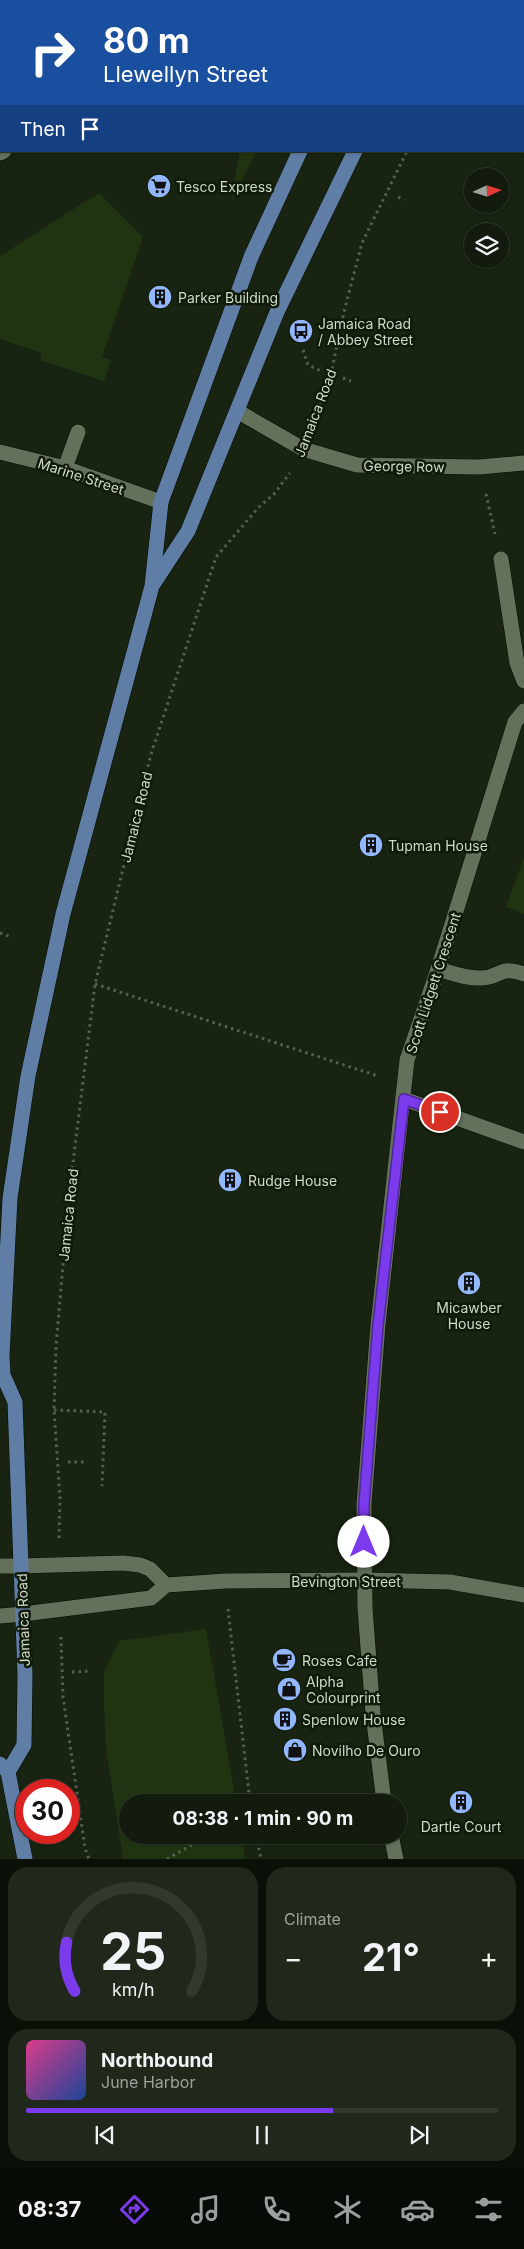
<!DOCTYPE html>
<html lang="en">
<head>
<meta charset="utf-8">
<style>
  :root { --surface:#121b0d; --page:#1f281b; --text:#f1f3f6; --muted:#9ca19d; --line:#31392e; --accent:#7c3aed }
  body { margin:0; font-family:Inter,sans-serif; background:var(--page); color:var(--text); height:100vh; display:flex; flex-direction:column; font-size:19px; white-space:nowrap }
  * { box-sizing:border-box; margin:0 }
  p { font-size:16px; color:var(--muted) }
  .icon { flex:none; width:28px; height:28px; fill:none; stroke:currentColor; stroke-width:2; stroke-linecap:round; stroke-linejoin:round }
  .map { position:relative; height:1859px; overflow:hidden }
  .sheet { display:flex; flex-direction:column; gap:8px; padding:8px; background:#0a0f07; flex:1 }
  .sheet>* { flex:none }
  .banner { position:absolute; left:0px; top:0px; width:525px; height:152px; box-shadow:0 1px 4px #0004,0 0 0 1px var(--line); background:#1a4fa0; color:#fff; overflow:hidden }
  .needle { width:32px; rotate:86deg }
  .tools { position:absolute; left:464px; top:168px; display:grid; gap:10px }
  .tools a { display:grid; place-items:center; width:45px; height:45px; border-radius:50%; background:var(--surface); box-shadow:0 1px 4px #0004,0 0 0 1px var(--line); font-size:25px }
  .speed { position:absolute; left:15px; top:1779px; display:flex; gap:10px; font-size:25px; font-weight:700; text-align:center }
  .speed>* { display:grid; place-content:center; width:65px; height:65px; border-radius:50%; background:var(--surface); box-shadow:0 1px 4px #0004,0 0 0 1px var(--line); line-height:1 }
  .speed .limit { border:8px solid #d22; background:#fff; color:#111 }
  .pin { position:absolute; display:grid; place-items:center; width:42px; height:42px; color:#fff; margin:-21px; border:2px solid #fff; border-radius:50%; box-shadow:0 1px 5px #0007 }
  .me { position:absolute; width:55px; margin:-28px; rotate:0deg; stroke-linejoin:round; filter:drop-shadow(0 0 4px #0008) }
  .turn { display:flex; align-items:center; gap:18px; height:105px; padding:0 20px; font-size:22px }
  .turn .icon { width:65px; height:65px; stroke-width:2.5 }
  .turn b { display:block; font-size:35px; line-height:42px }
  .then { display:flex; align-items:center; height:48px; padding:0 20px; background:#0003; gap:10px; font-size:19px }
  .big { font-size:38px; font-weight:700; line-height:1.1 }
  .sheet .card { flex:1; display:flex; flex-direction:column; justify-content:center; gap:8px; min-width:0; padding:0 18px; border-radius:20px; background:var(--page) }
  .sheet .dial { align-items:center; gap:0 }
  .dial svg { height:130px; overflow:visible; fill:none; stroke:var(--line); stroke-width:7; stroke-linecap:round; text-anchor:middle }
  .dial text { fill:var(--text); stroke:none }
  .song { display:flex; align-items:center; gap:15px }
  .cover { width:60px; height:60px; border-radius:8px; background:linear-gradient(135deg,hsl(330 70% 55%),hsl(220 70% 35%)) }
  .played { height:5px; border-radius:2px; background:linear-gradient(90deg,var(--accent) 65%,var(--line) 65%) }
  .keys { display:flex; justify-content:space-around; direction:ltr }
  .heat { display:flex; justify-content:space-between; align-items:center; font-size:28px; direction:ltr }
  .sheet .tiles { flex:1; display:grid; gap:8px; grid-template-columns:1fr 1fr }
  .card:last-child { grid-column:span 2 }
  .trip { position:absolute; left:119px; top:1794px; width:288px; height:50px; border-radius:25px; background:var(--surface); box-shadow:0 1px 4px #0004,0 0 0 1px var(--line); font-weight:700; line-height:50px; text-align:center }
  .menu { display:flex; height:80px; justify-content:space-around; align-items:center; background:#070b05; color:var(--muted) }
  .menu .icon { width:35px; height:35px }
  .menu .on { color:var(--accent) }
  .menu b { font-size:22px; color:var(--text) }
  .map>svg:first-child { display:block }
</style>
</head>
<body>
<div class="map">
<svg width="524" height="1859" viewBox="0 0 524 1859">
  <rect width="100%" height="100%" fill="#182411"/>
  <g fill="#203411">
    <path d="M240 151H257L231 201Z"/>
    <path d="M99 193 143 237 102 357 111 360 104 381 40 360 42 353 0 339V256Z"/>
    <path d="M524 857V914L506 907Z"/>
    <path d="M206 1629 236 1802H128V1835H241L245 1859H123L106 1748 104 1701V1672L119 1641Z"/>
  </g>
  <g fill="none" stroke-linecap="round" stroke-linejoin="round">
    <g stroke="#040d01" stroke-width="16">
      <g id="service">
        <path d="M65 468 78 432"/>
        <path d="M438 969C452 973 467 979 482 978 502 977 499 965 524 974"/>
      </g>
    </g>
    <g stroke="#040d01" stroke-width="16">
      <path id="pedestrian" d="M248 1 249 0"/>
    </g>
    <g stroke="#040d01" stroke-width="16">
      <g id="minor">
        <path d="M0 153 4 151"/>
        <path d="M237 411 303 449 357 465 479 467 524 463"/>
        <path d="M0 452 65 468 161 502"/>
        <path d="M501 559 517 663 524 681"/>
        <path d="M404 1099 524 1142"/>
        <path d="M20 1566 123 1563 140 1565 150 1569 166 1585"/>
        <path d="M23 1614 151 1598 166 1585 226 1581 365 1580 450 1582 524 1595"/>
        <path d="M384 1802 373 1714 365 1608 364 1504 378 1325 407 1060 438 969 515 722 524 711"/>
        <path d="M391 1835 396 1859"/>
      </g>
    </g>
    <g stroke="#040d01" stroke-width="16">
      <g id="tertiary">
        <path d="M0 1566H20"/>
        <path d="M0 1616 23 1614"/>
      </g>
    </g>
    <g stroke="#040d01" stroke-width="16">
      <path id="secondary" d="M307 0 308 1"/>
    </g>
    <g stroke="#040d01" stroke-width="16">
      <g id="primary">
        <path d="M378 1 379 0"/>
        <path d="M435 1 436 0"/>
        <path d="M154 583 188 531 277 312 355 151"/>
        <path d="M0 1764 8 1772 25 1859"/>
        <path d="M8 1772 24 1745 25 1675 15 1402 3 1375 2 1356 10 1198 28 1076 63 914 152 586 161 502 251 257 300 151"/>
      </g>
    </g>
    <g stroke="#566050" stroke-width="3" stroke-dasharray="2.5 4" stroke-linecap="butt">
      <path d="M469 0 471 1"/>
      <path d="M514 0 516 1"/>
      <path d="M482 1 483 0"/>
      <path d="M524 5V6"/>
      <path d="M398 197 404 200"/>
      <path d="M303 350 308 365 321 371"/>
      <path d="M343 378 351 381"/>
      <path d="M313 424 331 374 344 312 362 243 407 151"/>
      <path d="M486 494 495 534"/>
      <path d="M0 933 9 936"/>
      <path d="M95 984 378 1076"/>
      <path d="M54 1410 105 1412 102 1486"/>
      <path d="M68 1462H84"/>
      <path d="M59 1538 60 1498 54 1410 56 1346 69 1195 95 984 151 754 216 557 258 508 274 494 290 473"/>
      <path d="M228 1609 250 1802"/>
      <path d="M61 1637 63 1697 85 1848 89 1859"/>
      <path d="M72 1672 90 1671"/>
      <path d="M256 1835 261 1859"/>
      <path d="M167 1859 209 1835"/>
    </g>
    <use href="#service" stroke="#63715b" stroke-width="15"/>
    <use href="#pedestrian" stroke="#63715b" stroke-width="15"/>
    <use href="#minor" stroke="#63715b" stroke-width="15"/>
    <use href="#tertiary" stroke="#63715b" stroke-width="15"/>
    <use href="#secondary" stroke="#617780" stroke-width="15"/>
    <use href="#primary" stroke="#5f7da5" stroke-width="15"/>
  </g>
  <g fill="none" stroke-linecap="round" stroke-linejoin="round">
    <g stroke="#51269a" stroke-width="12">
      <path id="route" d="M364 1542V1504L378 1325 404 1099 440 1112"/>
    </g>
    <use href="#route" stroke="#7c3aed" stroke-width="9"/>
  </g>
  <defs>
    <g id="supermarket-disc" transform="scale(1.25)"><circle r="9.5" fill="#93b7fd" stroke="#0f1a08"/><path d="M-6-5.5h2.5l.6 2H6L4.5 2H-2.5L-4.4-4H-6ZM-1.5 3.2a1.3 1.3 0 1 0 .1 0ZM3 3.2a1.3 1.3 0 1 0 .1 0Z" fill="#111"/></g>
    <g id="building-disc" transform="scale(1.25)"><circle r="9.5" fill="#93b7fd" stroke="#0f1a08"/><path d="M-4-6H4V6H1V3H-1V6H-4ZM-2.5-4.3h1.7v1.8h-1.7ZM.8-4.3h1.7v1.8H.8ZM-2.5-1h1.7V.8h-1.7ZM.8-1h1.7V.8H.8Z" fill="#111"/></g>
    <g id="bus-disc" transform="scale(1.25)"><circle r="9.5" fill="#93b7fd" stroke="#0f1a08"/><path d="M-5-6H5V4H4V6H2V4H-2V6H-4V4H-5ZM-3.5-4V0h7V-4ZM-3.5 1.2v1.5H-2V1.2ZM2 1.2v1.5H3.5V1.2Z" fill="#111"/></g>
    <g id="cafe-disc" transform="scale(1.25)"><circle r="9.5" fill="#93b7fd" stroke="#0f1a08"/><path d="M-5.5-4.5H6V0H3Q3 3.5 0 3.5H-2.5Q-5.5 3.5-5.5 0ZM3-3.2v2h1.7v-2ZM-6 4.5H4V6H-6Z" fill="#111"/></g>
    <g id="shop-disc" transform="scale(1.25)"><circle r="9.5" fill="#93b7fd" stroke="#0f1a08"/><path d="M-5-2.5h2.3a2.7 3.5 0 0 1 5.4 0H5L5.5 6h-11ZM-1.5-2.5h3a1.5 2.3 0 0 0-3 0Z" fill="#111"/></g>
  </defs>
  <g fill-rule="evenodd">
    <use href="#supermarket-disc" x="159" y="186"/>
    <use href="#building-disc" x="160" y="297"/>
    <use href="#bus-disc" x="301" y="331"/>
    <use href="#building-disc" x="371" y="845"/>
    <use href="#building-disc" x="230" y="1180"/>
    <use href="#building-disc" x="469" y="1283"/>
    <use href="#cafe-disc" x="284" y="1660"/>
    <use href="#shop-disc" x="289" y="1689"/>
    <use href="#building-disc" x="285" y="1719"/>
    <use href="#shop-disc" x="295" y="1750"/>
    <use href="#building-disc" x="461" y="1802"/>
  </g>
  <g text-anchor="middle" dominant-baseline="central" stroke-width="5" stroke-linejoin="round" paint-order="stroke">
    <g font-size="14" fill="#d1d8cc" stroke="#0f1a08" text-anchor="start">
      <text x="176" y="186">Tesco Express</text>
      <text x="178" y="297">Parker Building</text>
      <text x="318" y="323">Jamaica Road<tspan x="318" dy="16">/ Abbey Street</tspan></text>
      <text x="388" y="845">Tupman House</text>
      <text x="248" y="1180">Rudge House</text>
      <text x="469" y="1307" text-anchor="middle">Micawber<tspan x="469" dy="16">House</tspan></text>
      <text x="302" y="1660">Roses Cafe</text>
      <text x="306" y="1681">Alpha<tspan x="306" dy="16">Colourprint</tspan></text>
      <text x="302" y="1719">Spenlow House</text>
      <text x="312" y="1750">Novilho De Ouro</text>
      <text x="461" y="1826" text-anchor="middle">Dartle Court</text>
    </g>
    <g font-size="14" fill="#d1d8cc" stroke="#0f1a08">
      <text transform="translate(315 413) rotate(-69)">Jamaica Road</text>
      <text transform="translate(404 466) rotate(1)">George Row</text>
      <text transform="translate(81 476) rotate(18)">Marine Street</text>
      <text transform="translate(136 817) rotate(-76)">Jamaica Road</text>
      <text transform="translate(433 983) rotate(-72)">Scott Lidgett Crescent</text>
      <text transform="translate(68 1215) rotate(-84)">Jamaica Road</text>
      <text x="346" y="1581">Bevington Street</text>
      <text transform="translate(23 1620) rotate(-92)">Jamaica Road</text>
    </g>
  </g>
</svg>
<div class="tools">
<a><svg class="needle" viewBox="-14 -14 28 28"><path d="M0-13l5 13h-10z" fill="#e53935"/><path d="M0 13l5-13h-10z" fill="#9ca19d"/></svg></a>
<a><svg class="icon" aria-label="layers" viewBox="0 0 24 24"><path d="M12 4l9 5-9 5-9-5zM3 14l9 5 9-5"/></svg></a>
</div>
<div class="speed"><div class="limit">30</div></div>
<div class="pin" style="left:440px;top:1112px;background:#d93025"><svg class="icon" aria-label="arrive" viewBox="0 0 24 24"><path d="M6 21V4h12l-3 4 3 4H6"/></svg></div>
<svg class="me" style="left:364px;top:1542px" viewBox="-20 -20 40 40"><circle r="19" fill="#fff"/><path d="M0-13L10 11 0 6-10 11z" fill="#7c3aed"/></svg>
<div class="trip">08:38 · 1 min · 90 m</div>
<div class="banner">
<div class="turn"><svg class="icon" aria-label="right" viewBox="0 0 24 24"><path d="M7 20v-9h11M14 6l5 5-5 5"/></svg><div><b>80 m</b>Llewellyn Street</div></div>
<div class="then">Then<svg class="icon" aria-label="arrive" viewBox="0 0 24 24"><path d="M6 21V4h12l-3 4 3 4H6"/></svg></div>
</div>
</div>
<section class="sheet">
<div class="tiles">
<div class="card dial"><svg viewBox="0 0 100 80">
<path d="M14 69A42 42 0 1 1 86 69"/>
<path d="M14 69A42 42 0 0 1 9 39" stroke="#7c3aed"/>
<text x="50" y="56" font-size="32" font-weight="700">25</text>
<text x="50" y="72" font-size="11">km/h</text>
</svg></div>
<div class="card"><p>Climate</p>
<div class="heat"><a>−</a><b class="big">21°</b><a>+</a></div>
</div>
<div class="card">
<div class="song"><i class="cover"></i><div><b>Northbound</b><p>June Harbor</p></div></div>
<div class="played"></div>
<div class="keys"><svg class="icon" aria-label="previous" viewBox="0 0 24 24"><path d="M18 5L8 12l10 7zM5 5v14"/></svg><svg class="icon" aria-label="pause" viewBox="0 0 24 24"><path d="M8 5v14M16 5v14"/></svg><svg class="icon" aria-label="next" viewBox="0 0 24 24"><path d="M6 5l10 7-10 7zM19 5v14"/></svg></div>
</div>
</div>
</section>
<nav class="menu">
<b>08:37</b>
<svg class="icon on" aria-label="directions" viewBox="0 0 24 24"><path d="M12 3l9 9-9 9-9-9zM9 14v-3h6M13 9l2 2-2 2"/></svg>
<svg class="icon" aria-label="music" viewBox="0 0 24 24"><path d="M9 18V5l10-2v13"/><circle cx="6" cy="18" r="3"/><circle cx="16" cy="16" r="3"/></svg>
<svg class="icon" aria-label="phone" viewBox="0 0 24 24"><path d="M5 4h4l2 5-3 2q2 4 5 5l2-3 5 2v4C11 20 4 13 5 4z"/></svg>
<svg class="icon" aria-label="climate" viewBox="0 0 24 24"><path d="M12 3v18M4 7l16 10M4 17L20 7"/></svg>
<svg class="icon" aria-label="car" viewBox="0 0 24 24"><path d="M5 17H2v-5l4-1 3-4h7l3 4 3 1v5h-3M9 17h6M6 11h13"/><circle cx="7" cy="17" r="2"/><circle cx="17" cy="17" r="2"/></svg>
<svg class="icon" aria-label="filters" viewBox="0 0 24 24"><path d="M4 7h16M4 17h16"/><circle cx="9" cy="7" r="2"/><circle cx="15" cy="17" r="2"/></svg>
</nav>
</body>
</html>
